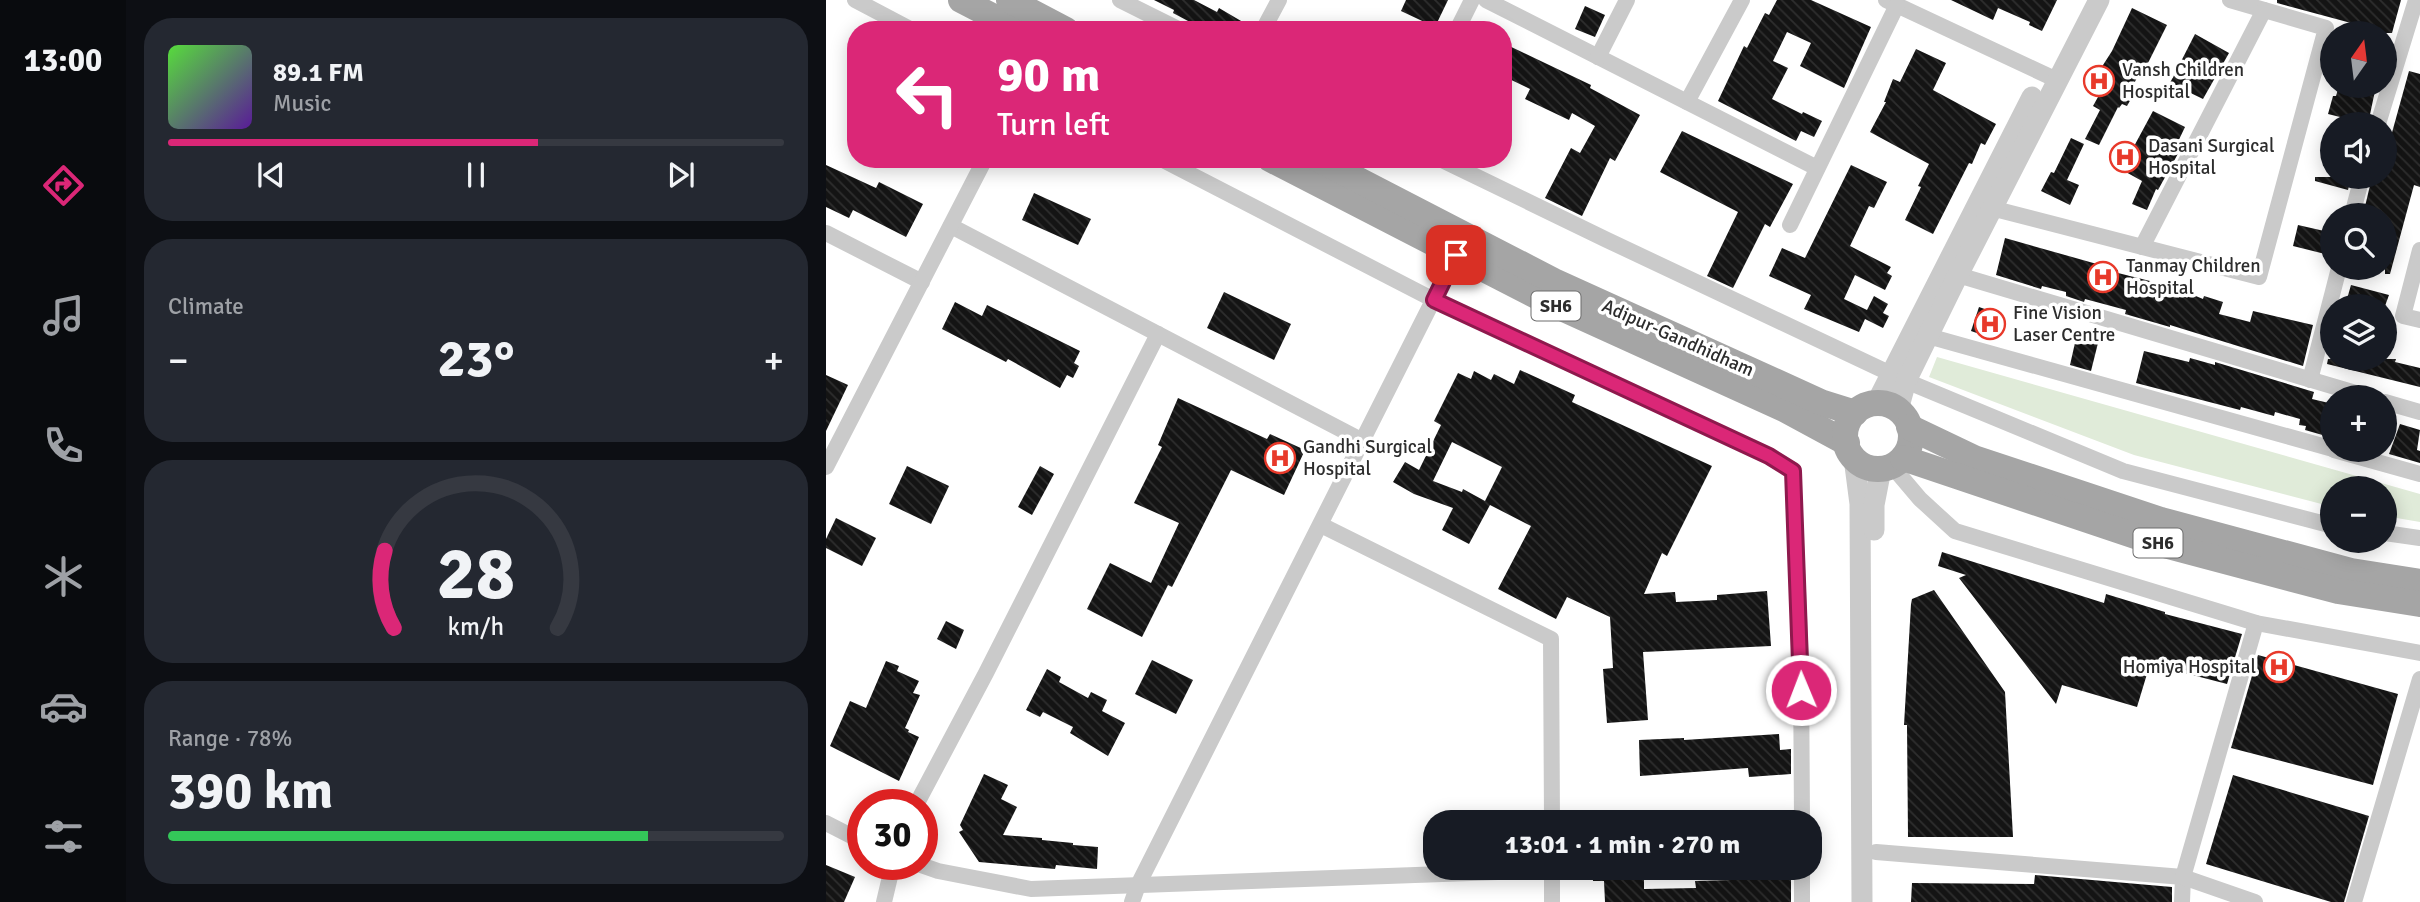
<!DOCTYPE html>
<html lang="en">
<head>
<meta charset="utf-8">
<style>
  :root { --surface:#171b24; --page:#242831; --text:#f1f3f6; --muted:#9ea1a6; --line:#363941; --accent:#db2777 }
  body { margin:0; font-family:Signika,sans-serif; background:var(--page); color:var(--text); height:100vh; display:flex; flex-direction:column; font-size:26px; white-space:nowrap }
  * { box-sizing:border-box; margin:0 }
  p { font-size:23px; color:var(--muted) }
  .icon { flex:none; width:38px; height:38px; fill:none; stroke:currentColor; stroke-width:2; stroke-linecap:round; stroke-linejoin:round }
  .map { position:relative; flex:1; overflow:hidden }
  .side { display:flex; flex-direction:column; gap:18px; padding:18px; background:#0d0f14; width:700px }
  .side>* { flex:none }
  .top-card { position:absolute; left:21px; top:21px; width:665px; height:147px; border-radius:28px; box-shadow:0 4px 18px #0003; background:#db2777; color:#fff; overflow:hidden }
  .needle { width:46px; rotate:14deg }
  .controls { position:absolute; left:1494px; top:21px; display:grid; gap:14px }
  .controls a { display:grid; place-items:center; width:77px; height:77px; border-radius:50%; background:var(--surface); box-shadow:0 4px 18px #0003; font-size:35px }
  .speed { position:absolute; left:21px; top:789px; display:flex; gap:14px; font-size:35px; font-weight:700; text-align:center }
  .speed>* { display:grid; place-content:center; width:91px; height:91px; border-radius:50%; background:var(--surface); box-shadow:0 4px 18px #0003; line-height:1 }
  .speed .limit { border:10px solid #d22; background:#fff; color:#111 }
  .pin { position:absolute; display:grid; place-items:center; width:60px; height:60px; color:#fff; margin:-30px; border-radius:14px; box-shadow:0 4px 10px #0006 }
  .me { position:absolute; width:77px; margin:-38px; rotate:359deg; stroke-linejoin:round; filter:drop-shadow(0 0 5px #0008) }
  .turn { display:flex; align-items:center; gap:24px; height:147px; padding:0 35px; font-size:32px }
  .turn .icon { width:91px; height:91px; stroke-width:2.5 }
  .turn b { display:block; font-size:49px; line-height:60px }
  .big { font-size:52px; font-weight:700; line-height:1.1 }
  .side .tile { flex:1; display:flex; flex-direction:column; justify-content:center; gap:10px; min-width:0; padding:0 24px; border-radius:28px; background:var(--page) }
  .side .dial { align-items:center; gap:0 }
  .dial svg { height:182px; overflow:visible; fill:none; stroke:var(--line); stroke-width:7; stroke-linecap:round; text-anchor:middle }
  .dial text { fill:var(--text); stroke:none }
  .song { display:flex; align-items:center; gap:21px }
  .cover { width:84px; height:84px; border-radius:10px; background:linear-gradient(135deg,hsl(110 70% 55%),hsl(270 70% 35%)) }
  .played { height:7px; border-radius:4px; background:linear-gradient(90deg,var(--accent) 60%,var(--line) 60%) }
  .keys { display:flex; justify-content:space-around; direction:ltr }
  .heat { display:flex; justify-content:space-between; align-items:center; font-size:38px; direction:ltr }
  .charge { height:10px; border-radius:5px; background:linear-gradient(90deg,#34c759 78%,var(--line) 0) }
  .trip { position:absolute; left:597px; top:810px; width:399px; height:70px; border-radius:28px; background:var(--surface); box-shadow:0 4px 18px #0003; font-weight:700; line-height:70px; text-align:center }
  main { display:flex; flex:1; min-height:0 }
  .menu { display:flex; flex-direction:column; width:126px; justify-content:space-around; align-items:center; background:#090b0e; color:var(--muted) }
  .menu .icon { width:49px; height:49px }
  .menu .active { color:var(--accent) }
  .menu b { font-size:32px; color:var(--text) }
  .map>svg:first-child { display:block }
</style>
</head>
<body>
<main>
<nav class="menu">
<b>13:00</b>
<svg class="icon active" aria-label="directions" viewBox="0 0 24 24"><path d="M12 3l9 9-9 9-9-9zM9 14v-3h6M13 9l2 2-2 2"/></svg>
<svg class="icon" aria-label="music" viewBox="0 0 24 24"><path d="M9 18V5l10-2v13"/><circle cx="6" cy="18" r="3"/><circle cx="16" cy="16" r="3"/></svg>
<svg class="icon" aria-label="phone" viewBox="0 0 24 24"><path d="M5 4h4l2 5-3 2q2 4 5 5l2-3 5 2v4C11 20 4 13 5 4z"/></svg>
<svg class="icon" aria-label="climate" viewBox="0 0 24 24"><path d="M12 3v18M4 7l16 10M4 17L20 7"/></svg>
<svg class="icon" aria-label="car" viewBox="0 0 24 24"><path d="M5 17H2v-5l4-1 3-4h7l3 4 3 1v5h-3M9 17h6M6 11h13"/><circle cx="7" cy="17" r="2"/><circle cx="17" cy="17" r="2"/></svg>
<svg class="icon" aria-label="filters" viewBox="0 0 24 24"><path d="M4 7h16M4 17h16"/><circle cx="9" cy="7" r="2"/><circle cx="15" cy="17" r="2"/></svg>
</nav>
<section class="side">
<div class="tile">
<div class="song"><i class="cover"></i><div><b>89.1 FM</b><p>Music</p></div></div>
<div class="played"></div>
<div class="keys"><svg class="icon" aria-label="previous" viewBox="0 0 24 24"><path d="M18 5L8 12l10 7zM5 5v14"/></svg><svg class="icon" aria-label="pause" viewBox="0 0 24 24"><path d="M8 5v14M16 5v14"/></svg><svg class="icon" aria-label="next" viewBox="0 0 24 24"><path d="M6 5l10 7-10 7zM19 5v14"/></svg></div>
</div>
<div class="tile"><p>Climate</p>
<div class="heat"><a>−</a><b class="big">23°</b><a>+</a></div>
</div>
<div class="tile dial"><svg viewBox="0 0 100 80">
<path d="M14 69A42 42 0 1 1 86 69"/>
<path d="M14 69A42 42 0 0 1 10 35" stroke="#db2777"/>
<text x="50" y="56" font-size="32" font-weight="700">28</text>
<text x="50" y="72" font-size="11">km/h</text>
</svg></div>
<div class="tile"><p>Range · 78%</p><b class="big">390 km</b><div class="charge"></div></div>
</section>
<div class="map">
<svg width="1594" height="902" viewBox="0 0 1594 902">
  <defs>
    <pattern id="building-back-hatch" width="6" height="6" patternUnits="userSpaceOnUse" patternTransform="scale(1.75)"><rect width="6" height="6" fill="#141414"/><path d="M-1 5l2 2M0 0l6 6M5-1l2 2" fill="none" stroke="#2e2e2e"/></pattern>
  </defs>
  <rect width="100%" height="100%" fill="#fff"/>
  <path fill="#e0ebd9" d="M1111 357 1594 494V522L1559 516V488H1507V507L1308 455 1103 377Z"/>
  <g fill="url(#building-back-hatch)" fill-rule="evenodd">
    <path d="M328 0H368L391 12 393 8 427 28V30H379L347 13 348 10Z"/>
    <path d="M580 0H622L609 27 575 11Z"/>
    <path d="M951 0H985L1045 27 1018 88 974 66 985 43 961 32 947 61 962 68 946 99 976 114 977 112 996 121 988 137 975 131 970 141 892 101 918 46 921 48 939 13 943 15Z"/>
    <path d="M1125 0H1231L1216 31 1203 25 1204 22 1172 8 1167 20Z"/>
    <path d="M1451 0H1575L1566 33H1546L1524 27 1525 23 1451 3Z"/>
    <path d="M759 6 779 15 769 37 749 29Z"/>
    <path d="M1306 8 1341 25 1321 65 1318 63 1306 88 1310 90 1301 106 1296 104 1293 108 1292 107 1273 145 1259 139 1274 110 1267 106 1272 97 1261 90 1286 51Z"/>
    <path d="M1369 34 1403 53 1377 99 1344 83Z"/>
    <path d="M677 43 765 85 764 88 814 115 789 161 784 158 756 216 719 198 745 148 754 153 769 126 746 113 743 120 699 99 704 89 677 76Z"/>
    <path d="M1090 49 1120 63 1107 90 1170 124 1159 145 1155 143 1146 164 1143 163 1107 234 1079 220 1095 187 1092 186 1103 164 1044 132 1060 102H1058L1067 79 1074 82Z"/>
    <path d="M1583 71 1594 74V187L1588 185 1564 274H1559V215H1537L1546 177H1559V158Z"/>
    <path d="M1513 86H1550L1542 124 1502 114 1507 96H1510Z"/>
    <path d="M1327 111 1359 127 1349 148 1354 150 1332 190 1330 189 1321 210 1306 204 1316 181 1289 166 1300 147 1306 150Z"/>
    <path d="M856 131 967 184 944 227 939 224 907 288 881 276 912 212 834 172Z"/>
    <path d="M1245 138 1258 144 1241 180 1253 185 1244 205 1215 191 1225 172 1228 173Z"/>
    <path d="M0 165 50 188 53 182 97 204 80 237 27 210 23 218 0 207Z"/>
    <path d="M1025 165 1061 182 1048 208 1043 206 1024 246 1065 267 1061 273 1066 276 1059 290 1029 275 1018 299 1041 310 1048 296 1062 304 1057 313 1063 316 1057 328 1039 319 1033 332 978 309 985 295 943 276 956 248 979 258Z"/>
    <path d="M1489 177H1525L1522 190 1489 181Z"/>
    <path d="M208 193 265 219 252 245 196 220Z"/>
    <path d="M1472 225 1507 233 1503 255 1467 246Z"/>
    <path d="M1179 238 1292 270V273L1348 287 1377 299 1378 296 1397 302 1393 314 1424 322 1427 311 1487 325 1477 366 1344 325V327L1299 314 1300 310 1259 299 1258 302 1240 296V292L1216 286 1215 289 1170 275Z"/>
    <path d="M1525 285 1563 295 1559 306H1519Z"/>
    <path d="M398 292 465 324 448 360 381 328Z"/>
    <path d="M129 302 156 316 161 305 254 351 248 363 253 366 247 378 241 375 234 388 182 359 180 362 116 329Z"/>
    <path d="M1153 307 1176 315 1168 339 1145 331Z"/>
    <path d="M1251 334 1273 339 1265 371 1244 365Z"/>
    <path d="M1318 351 1363 362 1364 358 1389 365V362L1488 392 1486 399 1507 404V438L1479 430 1480 426 1473 425 1474 419 1449 412 1448 416 1415 407 1414 410 1310 383Z"/>
    <path d="M1502 359H1570L1569 362 1594 368V387L1501 364Z"/>
    <path d="M694 370 749 395 746 402 886 466 841 556 836 553 818 594 849 592 850 602 891 600V595L941 591 945 646 817 652 822 720 781 723 777 669 787 668 784 617 741 597 730 619 672 589 705 526 664 505 643 544 616 530 627 508 588 494 567 482 579 462 593 470 615 425 608 421 632 373 645 379 648 371 665 380 668 374 688 384ZM626 442 676 467 659 501 637 489 636 492 607 481Z"/>
    <path d="M0 375 22 385 0 431Z"/>
    <path d="M352 398 441 439 444 434 479 450 458 495 405 470 346 587 342 585 316 637 261 609 284 563 325 583 353 523 308 503 336 447 332 445Z"/>
    <path d="M1574 424 1594 430 1591 450 1594 451V463L1563 454Z"/>
    <path d="M81 466 123 486 105 524 63 504Z"/>
    <path d="M214 466 228 474 206 515 192 507Z"/>
    <path d="M10 518 50 538 36 566 0 548V539Z"/>
    <path d="M1116 552 1278 603 1280 594 1339 612V614L1416 634 1401 684 1324 664 1311 707 1236 685 1230 704 1133 578 1140 575 1112 566Z"/>
    <path d="M1108 590 1179 692 1187 837H1082L1081 725H1078L1085 604 1086 599Z"/>
    <path d="M120 621 138 630 130 649 111 639Z"/>
    <path d="M1432 655 1572 694 1547 785 1405 748Z"/>
    <path d="M326 660 367 680 350 714 309 694Z"/>
    <path d="M60 661 73 666 71 671 93 681 87 693 94 695 79 728 83 730 82 732 93 737 73 781 4 746 24 701 40 708Z"/>
    <path d="M221 669 235 677 233 682 262 698 265 692 281 700 276 711 299 723 282 756 244 733 247 727 217 712 214 717 200 710Z"/>
    <path d="M953 734 954 750 965 749V774L923 777 922 768 814 776 813 740 858 738V740Z"/>
    <path d="M158 774 182 785 175 799 191 807 177 835 216 838V840L247 843V845L272 847 271 869 230 865 229 869 153 862 133 832 137 830 134 825Z"/>
    <path d="M1407 775 1543 816 1518 902H1505L1380 864Z"/>
    <path d="M0 865 29 877 18 902H0Z"/>
    <path d="M766 868H818V889L870 888 869 881 905 880 903 868H965V902H779L778 881H767Z"/>
    <path d="M1209 875 1346 887V902H1085L1086 883 1208 884Z"/>
  </g>
  <g fill="none" stroke-linecap="round" stroke-linejoin="round">
    <g stroke="#cacaca" stroke-width="16">
      <path d="M29 0 86 30"/>
      <path d="M294 0 354 30"/>
      <path d="M660 0 991 168"/>
      <path d="M1060 0 1231 80"/>
      <path d="M437 30 453 0"/>
      <path d="M631 30 646 0"/>
      <path d="M772 57 801 0"/>
      <path d="M861 102 916 0"/>
      <path d="M1552 124 1590 0"/>
      <path d="M335 159 608 300 942 456 967 471 975 663 976 822"/>
      <path d="M614 159 781 240 1080 381 1297 471 1507 526"/>
      <path d="M1165 208 1433 277 1500 28 1404 0"/>
      <path d="M1526 215 1536 177"/>
      <path d="M964 225 1071 5"/>
      <path d="M125 226 537 441"/>
      <path d="M0 233 96 282"/>
      <path d="M1316 247 1438 10"/>
      <path d="M1594 250 1577 316 1594 320"/>
      <path d="M1132 275 1543 397"/>
      <path d="M1102 336 1507 449"/>
      <path d="M1484 380 1513 268"/>
      <path d="M1559 402 1594 412"/>
      <path d="M1508 450 1594 474"/>
      <path d="M1066 466 1094 499 1129 531 1430 623 1594 653"/>
      <path d="M0 467 159 159"/>
      <path d="M495 525 725 639 726 822"/>
      <path d="M1559 533 1594 538"/>
      <path d="M90 805 160 673 332 334"/>
      <path d="M0 823 37 842"/>
      <path d="M1050 852 1357 877 1356 902"/>
      <path d="M92 864 112 871 205 889 726 870"/>
      <path d="M726 868V902"/>
      <path d="M976 868V902"/>
      <path d="M58 902 67 864"/>
      <path d="M306 902 312 885 630 255"/>
      <path d="M1429 902 1357 877 1430 623"/>
      <path d="M1528 902 1594 679"/>
    </g>
    <g stroke="#cacaca" stroke-width="21">
      <path d="M1050 404 1206 97"/>
      <path d="M1072 410 1080 381 1132 275 1273 0"/>
      <path d="M1028 458 1034 504 1036 902"/>
      <path d="M1048 530V505L1055 469"/>
    </g>
    <g stroke="#a5a5a5" stroke-width="26">
      <path d="M135 0 193 30"/>
      <path d="M183 0 240 30"/>
      <path d="M444 159 720 301 960 410 1021 443"/>
      <path d="M492 159 728 281 997 403 1029 413"/>
      <circle cx="1052" cy="436" r="33"/>
      <path d="M1083 427 1148 458 1335 520 1525 571 1594 582"/>
      <path d="M1077 458 1327 542 1512 591 1594 604"/>
    </g>
  </g>
  <g fill="none" stroke-linecap="round" stroke-linejoin="round">
    <g stroke="#8e194d" stroke-width="18">
      <path id="route" d="M630 255 608 300 943 456 967 471 975 690"/>
    </g>
    <use href="#route" stroke="#db2777" stroke-width="12"/>
  </g>
  <defs>
    <g id="hospital-ring" transform="scale(1.575)"><circle r="9.5" fill="#fff" stroke="#e8392a" stroke-width="1.5"/><path d="M-5-5h3v3.5h4V-5h3V5h-3V1.5h-4V5h-3Z" fill="#e8392a"/></g>
  </defs>
  <g fill-rule="evenodd">
    <use href="#hospital-ring" x="1273" y="81"/>
    <use href="#hospital-ring" x="1299" y="157"/>
    <use href="#hospital-ring" x="1277" y="277"/>
    <use href="#hospital-ring" x="1164" y="324"/>
    <use href="#hospital-ring" x="454" y="458"/>
    <use href="#hospital-ring" x="1453" y="667"/>
  </g>
  <g text-anchor="middle" dominant-baseline="central" stroke-width="7" stroke-linejoin="round" paint-order="stroke">
    <g fill="#fff" stroke="#6c6c6c" stroke-width="2">
      <rect x="705.5" y="291.5" width="49" height="29" rx="5"/>
      <rect x="1307.5" y="528.5" width="49" height="29" rx="5"/>
    </g>
    <g font-size="18" font-weight="bold" fill="#2d2d2d">
      <text x="730" y="306">SH6</text>
      <text x="1332" y="543">SH6</text>
    </g>
    <g font-size="19" fill="#2d2d2d" stroke="#fff" text-anchor="start">
      <text x="1296" y="70">Vansh Children<tspan x="1296" dy="22">Hospital</tspan></text>
      <text x="1322" y="146">Dasani Surgical<tspan x="1322" dy="22">Hospital</tspan></text>
      <text x="1300" y="266">Tanmay Children<tspan x="1300" dy="22">Hospital</tspan></text>
      <text x="1187" y="313">Fine Vision<tspan x="1187" dy="22">Laser Centre</tspan></text>
      <text x="477" y="447">Gandhi Surgical<tspan x="477" dy="22">Hospital</tspan></text>
      <text x="1430" y="667" text-anchor="end">Homiya Hospital</text>
    </g>
    <g font-size="19" fill="#2d2d2d" stroke="#fff">
      <text transform="translate(852 338) rotate(24)">Adipur-Gandhidham</text>
    </g>
  </g>
</svg>
<div class="controls">
<a><svg class="needle" viewBox="-14 -14 28 28"><path d="M0-13l5 13h-10z" fill="#e53935"/><path d="M0 13l5-13h-10z" fill="#9ea1a6"/></svg></a>
<a><svg class="icon" aria-label="sound" viewBox="0 0 24 24"><path d="M4 9h4l5-4v14l-5-4H4zM17 9q2 3 0 6"/></svg></a>
<a><svg class="icon" aria-label="search" viewBox="0 0 24 24"><circle cx="10" cy="10" r="6"/><path d="M15 15l6 6"/></svg></a>
<a><svg class="icon" aria-label="layers" viewBox="0 0 24 24"><path d="M12 4l9 5-9 5-9-5zM3 14l9 5 9-5"/></svg></a>
<a>+</a>
<a>−</a>
</div>
<div class="speed"><div class="limit">30</div></div>
<div class="pin" style="left:630px;top:255px;background:#d93025"><svg class="icon" aria-label="arrive" viewBox="0 0 24 24"><path d="M6 21V4h12l-3 4 3 4H6"/></svg></div>
<svg class="me" style="left:975px;top:690px" viewBox="-20 -20 40 40"><circle r="17" fill="#db2777" stroke="#fff" stroke-width="3"/><path d="M0-11L8 9 0 5-8 9z" fill="#fff"/></svg>
<div class="trip">13:01 · 1 min · 270 m</div>
<div class="top-card">
<div class="turn"><svg class="icon" aria-label="left" viewBox="0 0 24 24"><path d="M17 20v-9H6M10 6l-5 5 5 5"/></svg><div><b>90 m</b>Turn left</div></div>
</div>
</div>
</main>
</body>
</html>
